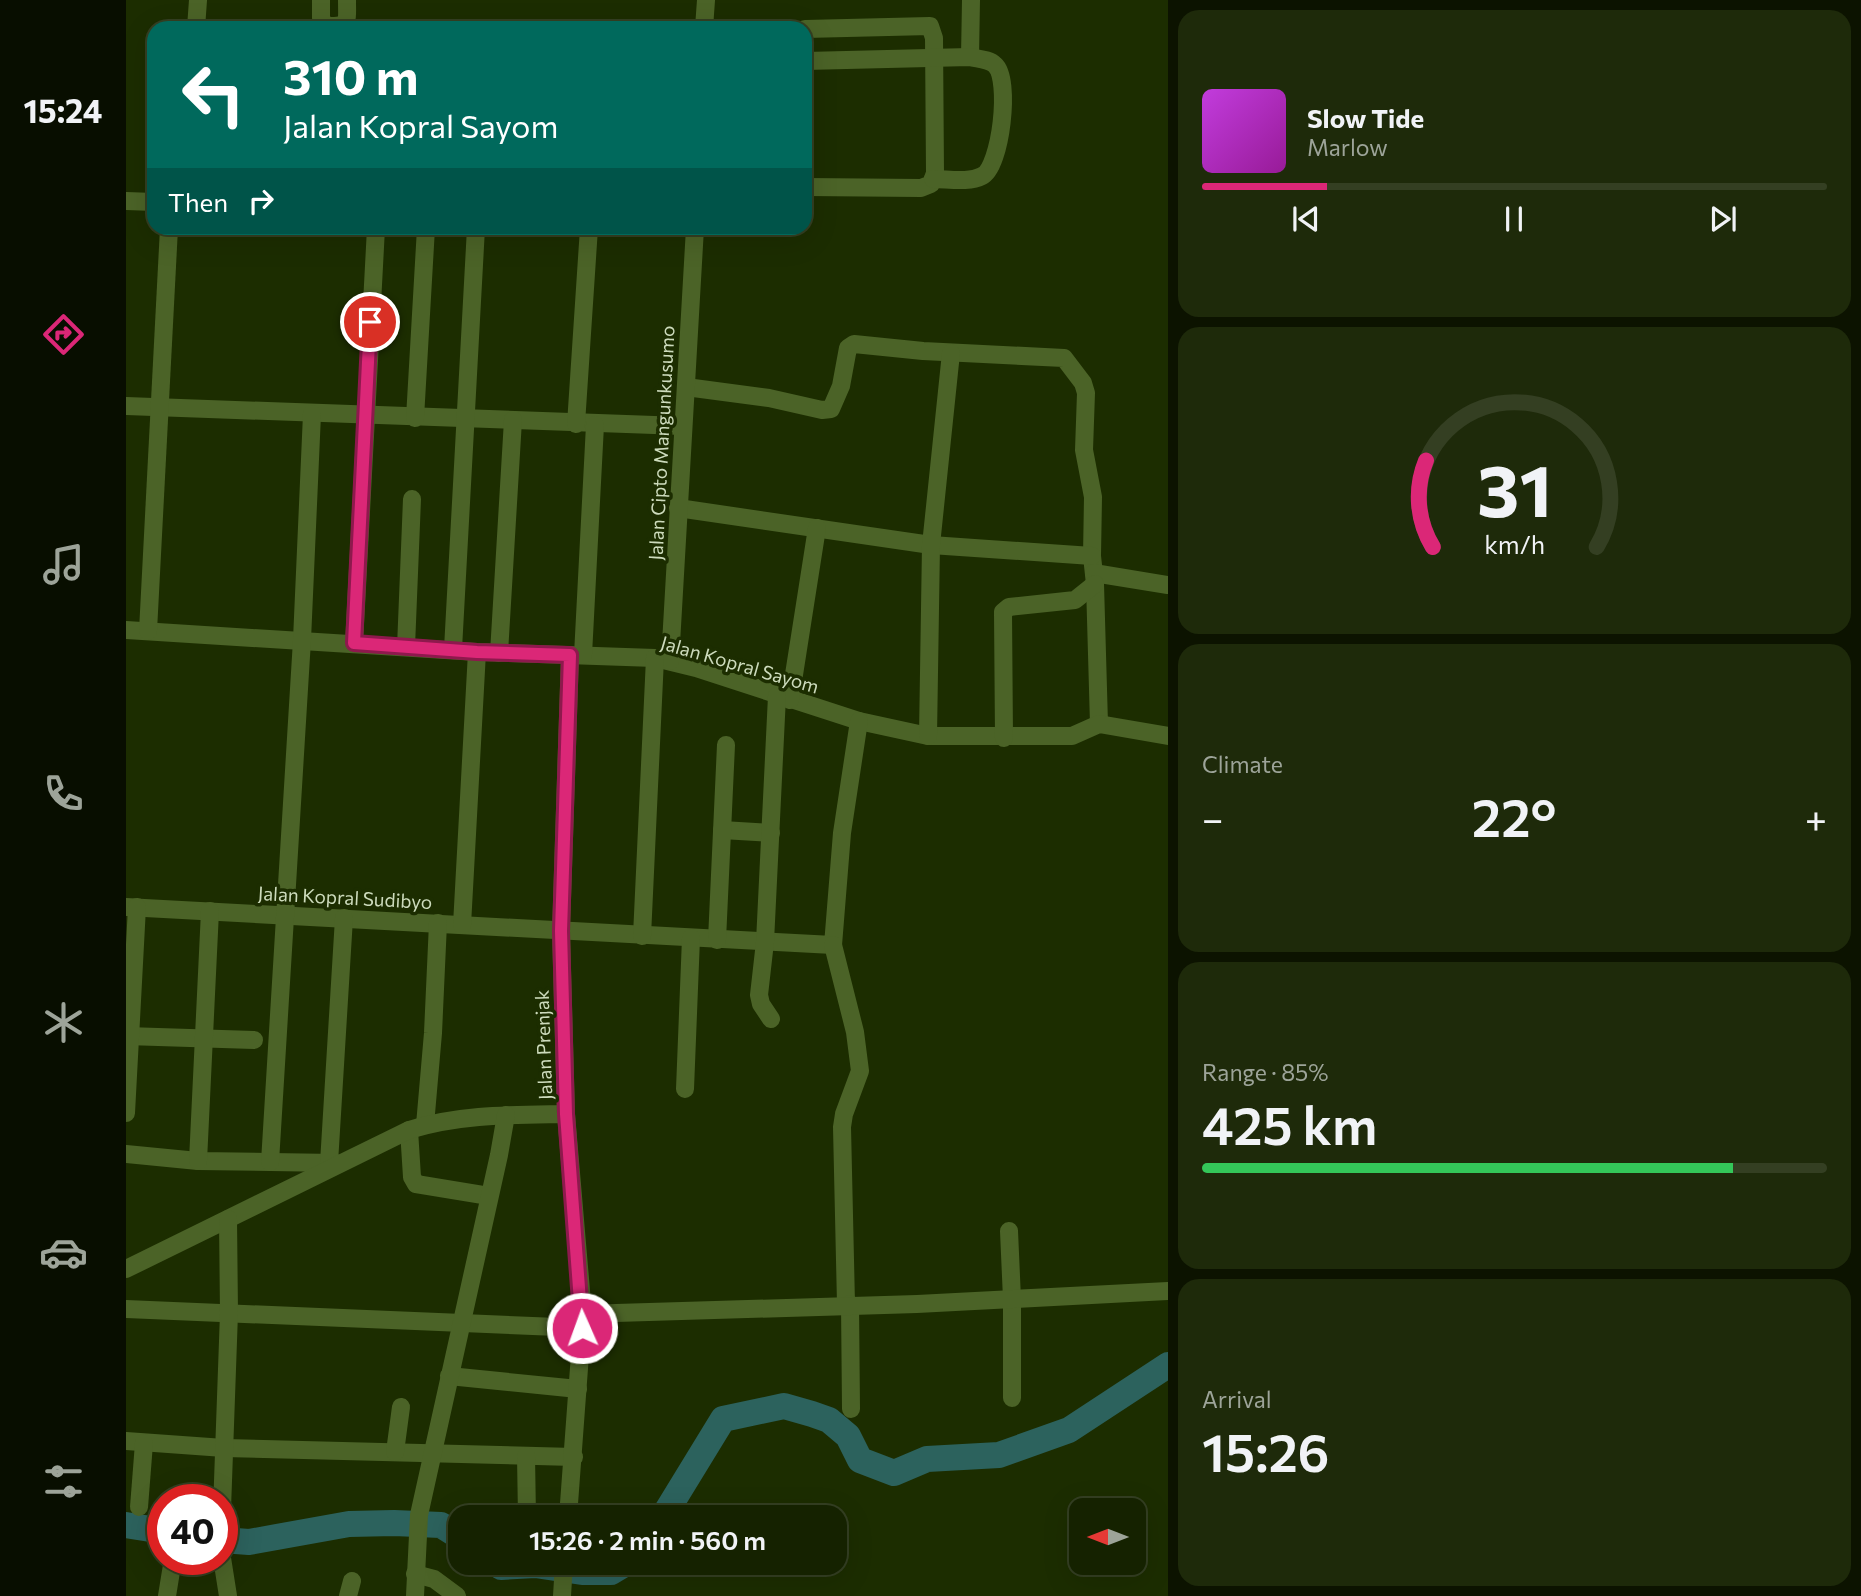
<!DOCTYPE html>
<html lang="en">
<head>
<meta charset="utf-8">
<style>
  :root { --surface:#152200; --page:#1e2a0a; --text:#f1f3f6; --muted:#9da499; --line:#343f22; --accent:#db2777 }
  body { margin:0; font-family:Commissioner,sans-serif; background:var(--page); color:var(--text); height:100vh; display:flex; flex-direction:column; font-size:26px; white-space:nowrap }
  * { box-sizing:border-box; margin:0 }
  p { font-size:23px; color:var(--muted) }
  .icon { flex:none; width:38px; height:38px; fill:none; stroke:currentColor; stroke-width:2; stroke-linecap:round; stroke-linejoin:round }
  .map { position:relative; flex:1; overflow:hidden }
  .drawer { display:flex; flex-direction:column; gap:10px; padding:10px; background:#0c1300; width:693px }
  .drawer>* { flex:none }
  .hud { position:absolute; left:21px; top:21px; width:665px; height:214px; border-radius:21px; box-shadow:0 7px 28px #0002,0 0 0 2px var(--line); background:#00695c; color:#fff; overflow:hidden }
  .needle { width:46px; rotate:270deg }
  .buttons { position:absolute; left:943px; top:1498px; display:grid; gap:14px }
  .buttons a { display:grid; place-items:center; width:77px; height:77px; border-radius:14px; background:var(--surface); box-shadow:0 7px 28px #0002,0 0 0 2px var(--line); font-size:35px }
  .speed { position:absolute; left:21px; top:1484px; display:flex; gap:14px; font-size:35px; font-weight:700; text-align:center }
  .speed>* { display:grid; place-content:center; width:91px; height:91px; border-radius:50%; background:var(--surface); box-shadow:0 7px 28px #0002,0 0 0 2px var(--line); line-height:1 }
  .speed .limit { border:10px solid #d22; background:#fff; color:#111 }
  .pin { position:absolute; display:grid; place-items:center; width:60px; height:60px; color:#fff; margin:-30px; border:4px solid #fff; border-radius:50%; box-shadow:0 2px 7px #0007 }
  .me { position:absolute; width:77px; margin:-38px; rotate:358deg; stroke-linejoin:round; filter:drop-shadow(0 0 5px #0008) }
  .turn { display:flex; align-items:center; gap:24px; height:147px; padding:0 21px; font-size:32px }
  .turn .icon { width:91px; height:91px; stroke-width:2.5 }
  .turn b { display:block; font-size:49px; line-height:60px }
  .then { display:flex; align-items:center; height:66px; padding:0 21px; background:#0003; gap:14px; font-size:26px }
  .big { font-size:52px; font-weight:600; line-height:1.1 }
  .drawer .card { flex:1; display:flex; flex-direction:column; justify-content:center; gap:10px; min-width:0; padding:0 24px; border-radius:21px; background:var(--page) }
  .drawer .dial { align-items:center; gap:0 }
  .dial svg { height:182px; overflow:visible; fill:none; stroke:var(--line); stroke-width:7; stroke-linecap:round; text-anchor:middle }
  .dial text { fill:var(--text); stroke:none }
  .song { display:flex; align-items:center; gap:21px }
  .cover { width:84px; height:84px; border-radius:10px; background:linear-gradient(135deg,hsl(290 70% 55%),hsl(300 70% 35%)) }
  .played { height:7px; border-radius:4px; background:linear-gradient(90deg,var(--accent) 20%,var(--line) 20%) }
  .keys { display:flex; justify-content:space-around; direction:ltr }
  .heat { display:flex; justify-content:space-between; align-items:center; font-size:38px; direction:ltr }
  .charge { height:10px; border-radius:5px; background:linear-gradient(90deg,#34c759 85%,var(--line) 0) }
  .trip { position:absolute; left:322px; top:1505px; width:399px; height:70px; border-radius:21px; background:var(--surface); box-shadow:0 7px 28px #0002,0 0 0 2px var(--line); font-weight:600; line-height:70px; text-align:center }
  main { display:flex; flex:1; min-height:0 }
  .dock { display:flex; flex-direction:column; width:126px; justify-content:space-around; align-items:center; background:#080e00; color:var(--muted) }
  .dock .icon { width:49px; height:49px }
  .dock .on { color:var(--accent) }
  .dock b { font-size:32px; color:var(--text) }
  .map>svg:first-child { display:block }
</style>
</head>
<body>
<main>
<nav class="dock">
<b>15:24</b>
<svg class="icon on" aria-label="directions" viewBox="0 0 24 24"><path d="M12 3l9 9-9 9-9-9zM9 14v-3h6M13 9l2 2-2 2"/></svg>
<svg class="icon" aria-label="music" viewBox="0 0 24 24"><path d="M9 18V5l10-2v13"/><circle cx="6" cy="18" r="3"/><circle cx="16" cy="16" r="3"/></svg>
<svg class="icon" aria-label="phone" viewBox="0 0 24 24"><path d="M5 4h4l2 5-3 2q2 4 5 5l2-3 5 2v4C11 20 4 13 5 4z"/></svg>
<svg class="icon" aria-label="climate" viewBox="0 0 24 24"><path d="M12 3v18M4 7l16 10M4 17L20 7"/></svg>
<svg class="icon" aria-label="car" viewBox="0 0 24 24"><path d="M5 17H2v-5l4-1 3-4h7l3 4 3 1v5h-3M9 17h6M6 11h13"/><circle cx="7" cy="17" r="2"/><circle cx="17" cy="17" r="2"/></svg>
<svg class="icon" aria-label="filters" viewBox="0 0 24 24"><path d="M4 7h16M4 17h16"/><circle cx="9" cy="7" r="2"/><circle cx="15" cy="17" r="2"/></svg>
</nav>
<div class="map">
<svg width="1042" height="1596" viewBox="0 0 1042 1596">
  <rect width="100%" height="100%" fill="#1c2d00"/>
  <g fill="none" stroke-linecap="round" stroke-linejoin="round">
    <g stroke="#2c625d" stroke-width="26">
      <path d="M537 1517 597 1419 658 1406 686 1414 703 1420 722 1436 734 1460 768 1473 801 1459 873 1455 943 1430 1042 1365"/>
      <path d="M0 1525 37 1531"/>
      <path d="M96 1540 123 1542 223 1524 268 1523 315 1525 334 1537"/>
      <path d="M369 1563 375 1567 409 1565 456 1572H485L500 1563"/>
    </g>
    <g stroke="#4b6327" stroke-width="18">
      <path d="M195 0V18L199 26C224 27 221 22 221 0"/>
      <path d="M70 28 72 0"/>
      <path d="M578 28 580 0"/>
      <path d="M679 29 804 26 808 38 809 173 805 184 795 188 679 187"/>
      <path d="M844 57 845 0"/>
      <path d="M679 61 844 57C852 59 863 59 869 65 885 79 875 167 856 176 843 183 822 179 807 179"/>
      <path d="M0 201 28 202"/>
      <path d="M560 387 643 398 696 410 705 409 715 386 722 348 728 344 797 351 938 358 957 383 960 393 958 450 967 497 966 556 969 584 973 724"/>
      <path d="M0 406 556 426"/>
      <path d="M289 418 300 228"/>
      <path d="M450 424 463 228"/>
      <path d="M552 508 805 545 966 556"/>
      <path d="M968 573 1042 585"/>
      <path d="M0 630 351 652 529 658 570 668 733 721 802 736H946L973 724 1042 736"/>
      <path d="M22 631 43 228"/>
      <path d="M228 644 250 228"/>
      <path d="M280 647 286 499"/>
      <path d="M327 649 350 228"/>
      <path d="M373 653 387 420"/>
      <path d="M457 655 469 425"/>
      <path d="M544 661 569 228"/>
      <path d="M664 700 691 528"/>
      <path d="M802 736 805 545 825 353"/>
      <path d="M878 738 877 612 883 607 949 600 969 584"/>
      <path d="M596 830 645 833"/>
      <path d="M0 907 707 945 716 833 733 721"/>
      <path d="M336 925 351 652"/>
      <path d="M516 936 529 658"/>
      <path d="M591 940 600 745"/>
      <path d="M707 945 729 1032 734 1071 718 1114 716 1127 720 1304"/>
      <path d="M645 1019 635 1004 633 995 639 942 651 696"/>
      <path d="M0 1036 128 1040"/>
      <path d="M559 1089 565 938"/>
      <path d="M0 1113 11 907"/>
      <path d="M299 1125 307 1033 312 923"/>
      <path d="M283 1130 286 1177 290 1184 363 1196"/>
      <path d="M0 1154 72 1161 210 1163"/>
      <path d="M72 1161 84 911"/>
      <path d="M144 1162 176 640 186 414"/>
      <path d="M203 1163 218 918"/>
      <path d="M883 1231 886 1299V1398"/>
      <path d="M0 1269 283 1130C334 1114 388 1115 440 1114"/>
      <path d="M724 1304 725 1409"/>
      <path d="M0 1309 456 1328"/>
      <path d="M457 1314 791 1304 1042 1291"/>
      <path d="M323 1376 452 1389"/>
      <path d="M0 1441 98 1448 448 1457"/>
      <path d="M269 1452 275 1407"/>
      <path d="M400 1456 401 1517"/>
      <path d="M13 1507 18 1443"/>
      <path d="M96 1509 103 1313 102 1219"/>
      <path d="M442 1517 457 1314 440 1114 435 931 444 655"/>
      <path d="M96 1558 102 1596"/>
      <path d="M289 1574 308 1579 331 1596"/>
      <path d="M41 1596 47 1559"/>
      <path d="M222 1596 226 1581"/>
      <path d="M289 1596 293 1515 373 1155 380 1115"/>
      <path d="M436 1596 438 1563"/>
    </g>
  </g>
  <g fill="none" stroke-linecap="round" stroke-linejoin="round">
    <g stroke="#8e194d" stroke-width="18">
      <path id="route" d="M244 322 228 643 351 652 444 655 435 931 440 1114 456 1328"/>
    </g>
    <use href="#route" stroke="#db2777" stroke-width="12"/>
  </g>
  <g text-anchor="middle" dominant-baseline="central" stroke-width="7" stroke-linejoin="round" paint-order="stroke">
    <g font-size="19" fill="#cddbbc" stroke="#1c2d00">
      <text transform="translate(535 443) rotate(-87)">Jalan Cipto Mangunkusumo</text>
      <text transform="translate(614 664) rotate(16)">Jalan Kopral Sayom</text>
      <text transform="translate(219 897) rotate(3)">Jalan Kopral Sudibyo</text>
      <text transform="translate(417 1045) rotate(-92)">Jalan Prenjak</text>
    </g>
  </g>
</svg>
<div class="buttons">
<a><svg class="needle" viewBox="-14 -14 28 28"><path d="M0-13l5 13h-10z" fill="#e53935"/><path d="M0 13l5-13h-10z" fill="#9da499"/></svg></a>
</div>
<div class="speed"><div class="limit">40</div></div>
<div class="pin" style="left:244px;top:322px;background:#d93025"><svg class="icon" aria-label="arrive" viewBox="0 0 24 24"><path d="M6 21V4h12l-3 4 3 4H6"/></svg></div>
<svg class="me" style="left:456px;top:1328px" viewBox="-20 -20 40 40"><circle r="17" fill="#db2777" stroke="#fff" stroke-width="3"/><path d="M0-11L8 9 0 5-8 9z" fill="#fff"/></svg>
<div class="trip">15:26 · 2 min · 560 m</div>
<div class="hud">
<div class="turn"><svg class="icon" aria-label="left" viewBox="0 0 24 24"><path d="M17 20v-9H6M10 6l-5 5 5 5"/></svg><div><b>310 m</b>Jalan Kopral Sayom</div></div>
<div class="then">Then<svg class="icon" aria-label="right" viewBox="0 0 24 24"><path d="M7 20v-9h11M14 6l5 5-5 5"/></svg></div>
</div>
</div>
<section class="drawer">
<div class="card">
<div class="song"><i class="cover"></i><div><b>Slow Tide</b><p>Marlow</p></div></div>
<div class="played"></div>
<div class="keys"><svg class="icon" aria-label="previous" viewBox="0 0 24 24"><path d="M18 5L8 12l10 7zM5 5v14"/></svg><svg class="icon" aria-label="pause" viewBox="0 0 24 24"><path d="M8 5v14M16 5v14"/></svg><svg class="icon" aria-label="next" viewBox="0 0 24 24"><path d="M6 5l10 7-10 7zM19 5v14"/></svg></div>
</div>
<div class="card dial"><svg viewBox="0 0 100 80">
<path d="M14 69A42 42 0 1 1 86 69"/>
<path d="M14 69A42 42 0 0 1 11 31" stroke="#db2777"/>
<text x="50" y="56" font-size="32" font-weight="700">31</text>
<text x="50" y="72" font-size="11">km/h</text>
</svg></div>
<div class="card"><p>Climate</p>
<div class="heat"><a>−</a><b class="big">22°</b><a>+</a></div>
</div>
<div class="card"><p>Range · 85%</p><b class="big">425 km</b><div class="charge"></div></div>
<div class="card"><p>Arrival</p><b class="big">15:26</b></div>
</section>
</main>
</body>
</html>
